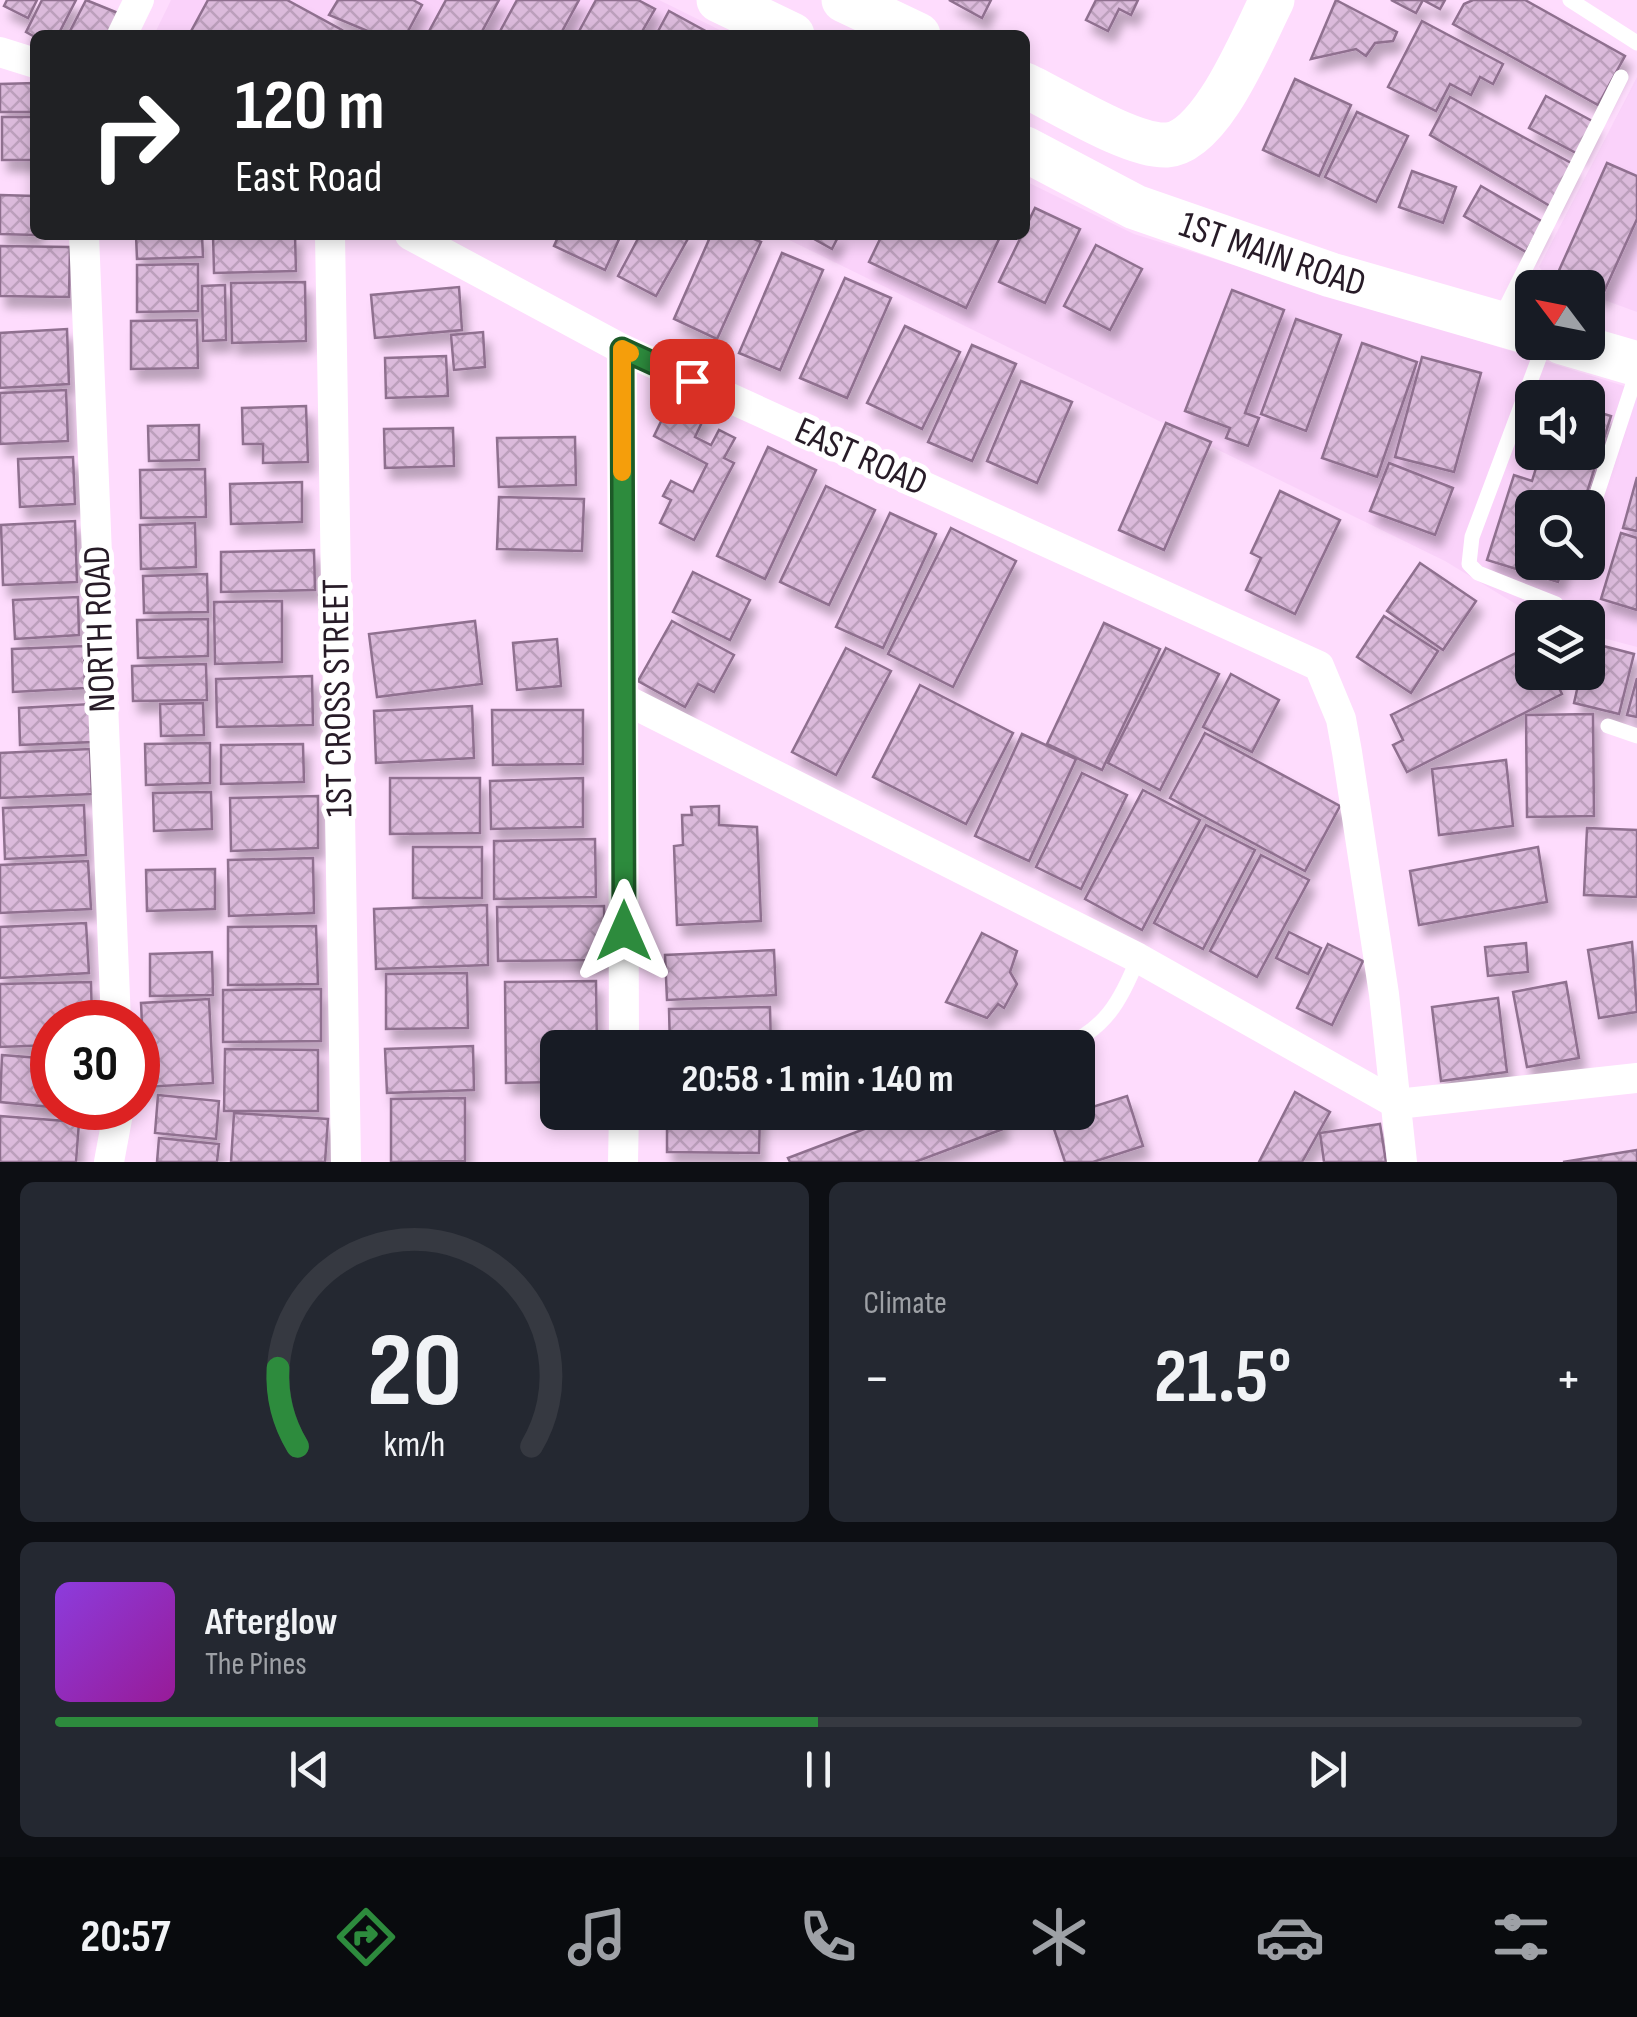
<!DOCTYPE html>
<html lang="en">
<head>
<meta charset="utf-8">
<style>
  :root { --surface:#171b24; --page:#242831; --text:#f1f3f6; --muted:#9ea1a6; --line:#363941; --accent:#2d8b3d }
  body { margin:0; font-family:"Sofia Sans Condensed",sans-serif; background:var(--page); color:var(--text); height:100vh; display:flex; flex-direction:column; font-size:38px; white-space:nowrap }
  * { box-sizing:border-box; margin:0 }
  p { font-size:32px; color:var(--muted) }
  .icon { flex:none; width:55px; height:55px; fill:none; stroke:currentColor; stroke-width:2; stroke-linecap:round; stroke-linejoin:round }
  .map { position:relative; height:1162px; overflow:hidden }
  .drawer { display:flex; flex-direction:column; gap:20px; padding:20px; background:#0d0f14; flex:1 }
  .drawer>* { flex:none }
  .hud { position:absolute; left:30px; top:30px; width:1000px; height:210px; border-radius:15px; box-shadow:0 5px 15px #0003; background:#202124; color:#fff; overflow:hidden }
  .needle { width:65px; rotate:302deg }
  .controls { position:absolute; left:1515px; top:270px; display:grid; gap:20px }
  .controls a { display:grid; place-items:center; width:90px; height:90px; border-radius:15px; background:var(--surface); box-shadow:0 5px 15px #0003; font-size:50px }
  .speed { position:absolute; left:30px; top:1000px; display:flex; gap:20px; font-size:50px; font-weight:700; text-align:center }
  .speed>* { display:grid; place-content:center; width:130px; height:130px; border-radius:50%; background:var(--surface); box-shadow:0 5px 15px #0003; line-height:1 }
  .speed .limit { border:15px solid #d22; background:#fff; color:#111 }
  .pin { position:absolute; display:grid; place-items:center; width:85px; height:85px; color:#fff; margin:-42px; border-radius:20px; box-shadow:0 5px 15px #0006 }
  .me { position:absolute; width:110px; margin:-55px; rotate:0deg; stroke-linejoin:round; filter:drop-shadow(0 0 8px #0008) }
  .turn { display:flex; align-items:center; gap:35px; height:210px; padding:0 40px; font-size:45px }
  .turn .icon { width:130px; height:130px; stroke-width:2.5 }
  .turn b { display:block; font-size:70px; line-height:85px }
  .big { font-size:75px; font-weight:700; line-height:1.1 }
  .drawer .card { flex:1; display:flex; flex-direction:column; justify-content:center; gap:15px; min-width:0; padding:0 35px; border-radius:15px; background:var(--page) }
  .drawer .dial { align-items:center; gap:0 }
  .dial svg { height:260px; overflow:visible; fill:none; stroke:var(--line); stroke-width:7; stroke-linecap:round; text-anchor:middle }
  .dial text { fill:var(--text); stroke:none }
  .song { display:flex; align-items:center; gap:30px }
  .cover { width:120px; height:120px; border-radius:15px; background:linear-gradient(135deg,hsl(270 70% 55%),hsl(300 70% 35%)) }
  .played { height:10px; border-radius:5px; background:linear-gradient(90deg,var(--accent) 50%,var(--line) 50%) }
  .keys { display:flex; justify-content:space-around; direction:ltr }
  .heat { display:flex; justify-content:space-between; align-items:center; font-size:55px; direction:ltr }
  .drawer .tiles { flex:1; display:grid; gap:20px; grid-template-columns:1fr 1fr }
  .card:last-child { grid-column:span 2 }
  .trip { position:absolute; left:540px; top:1030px; width:555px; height:100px; border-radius:15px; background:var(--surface); box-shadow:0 5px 15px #0003; font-weight:700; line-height:100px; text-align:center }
  .menu { display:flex; height:160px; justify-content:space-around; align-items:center; background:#090b0e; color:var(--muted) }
  .menu .icon { width:70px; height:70px }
  .menu .active { color:var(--accent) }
  .menu b { font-size:45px; color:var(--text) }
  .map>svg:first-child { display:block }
</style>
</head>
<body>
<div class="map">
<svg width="1637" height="1162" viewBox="0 0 1637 1162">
  <defs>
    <pattern id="building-cross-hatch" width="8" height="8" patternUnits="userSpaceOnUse" patternTransform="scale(2.5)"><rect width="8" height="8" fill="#dbbadb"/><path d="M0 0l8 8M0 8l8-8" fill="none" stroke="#bc9fbc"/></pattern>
    <filter id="shadow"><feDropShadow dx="6" dy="11" stdDeviation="5" flood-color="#0004"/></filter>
  </defs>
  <rect width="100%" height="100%" fill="#fedcfd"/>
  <g fill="#fad2fa" fill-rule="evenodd">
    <path d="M171 0H659L730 35H370L330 15 318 35H154Z"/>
    <path d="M1637 77V312L1588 294V288L1554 282 1539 267Z"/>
    <path d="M1025 181 1134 234 1637 390V647L1588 634V618L1537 617 1445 561 779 235H1025ZM1532 398H1588V452H1532ZM1532 508H1588V562H1532Z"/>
  </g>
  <g fill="url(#building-cross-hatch)" stroke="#8f708f" stroke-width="2.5" filter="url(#shadow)">
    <path d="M7 0H37L28 18 4 6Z"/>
    <path d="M42 0H76L58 35 35 37 26 32Z"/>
    <path d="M86 0 118 13 107 35H68Z"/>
    <path d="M208 0H287L342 30 339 35H189Z"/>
    <path d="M338 0H413L422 5 406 35H377L329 15Z"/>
    <path d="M446 0H499L480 35H427Z"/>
    <path d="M517 0H579L560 35H498Z"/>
    <path d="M596 0H638L655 9 640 35H577Z"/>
    <path d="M949 0H991L982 18Z"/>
    <path d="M1096 0H1138L1131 15 1119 9 1108 31 1086 20Z"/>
    <path d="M1336 0 1397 32 1393 41 1375 43 1366 56 1356 49 1311 59Z"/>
    <path d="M1391 0H1445L1440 9 1423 0 1416 13Z"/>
    <path d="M1473 0H1525L1625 56 1598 105 1453 24 1464 4Z"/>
    <path d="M669 11 711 34V35H656Z"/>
    <path d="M1422 21 1503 64 1493 84 1480 77 1471 95 1450 84 1436 111 1388 87Z"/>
    <path d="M1295 79 1351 105 1319 176 1263 150Z"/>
    <path d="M35 83V112H0V84Z"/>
    <path d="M1546 96 1594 122 1578 154 1529 128Z"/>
    <path d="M1450 97 1573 164 1550 206 1430 135Z"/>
    <path d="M1357 112 1408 136 1376 202 1325 177Z"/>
    <rect x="2" y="117" width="33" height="43"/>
    <path d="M1607 163 1637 176V219L1602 296 1557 275Z"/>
    <path d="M1412 171 1456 187 1443 223 1399 207Z"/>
    <path d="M1481 186 1543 222 1526 252 1464 216Z"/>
    <path d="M0 195 35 196V235L0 234Z"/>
    <path d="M1035 208 1080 229 1045 303 999 282Z"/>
    <path d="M136 235H202L203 257 137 259Z"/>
    <path d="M213 235H295L296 271 214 273Z"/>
    <path d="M559 235H621L605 270 554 246Z"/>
    <path d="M640 235H690L656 296 618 276Z"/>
    <path d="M711 235H745L761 242 717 339 674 319Z"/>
    <path d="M807 235H839L832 249Z"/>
    <path d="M882 235H1001L966 308 869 262Z"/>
    <path d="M1096 245 1142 269 1110 330 1064 306Z"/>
    <path d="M0 246 70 247 69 297 0 296Z"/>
    <path d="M782 253 823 270 780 370 739 353Z"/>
    <path d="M198 264V311L137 312V265Z"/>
    <path d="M845 278 891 298 847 398 800 378Z"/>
    <path d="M305 282 306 341 232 343 231 283Z"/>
    <path d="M225 285 226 340 203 341 202 286Z"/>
    <path d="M459 287 462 330 375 338 371 295Z"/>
    <path d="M1232 290 1284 310 1245 413 1259 418 1248 446 1226 438 1230 428 1185 411Z"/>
    <path d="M1296 319 1341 335 1306 431 1261 414Z"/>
    <path d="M197 320 198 368 131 369V321Z"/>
    <path d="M905 326 960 352 922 429 867 403Z"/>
    <path d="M67 329 69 384 0 388V333Z"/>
    <path d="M483 332 485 367 454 370 451 335Z"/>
    <path d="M1362 343 1417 362 1377 477 1322 458Z"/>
    <path d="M972 345 1016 364 972 461 928 442Z"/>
    <path d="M446 356 448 396 386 398 385 358Z"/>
    <path d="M1422 357 1481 373 1454 472 1395 457Z"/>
    <path d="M1021 381 1072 402 1037 483 987 461Z"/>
    <path d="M66 390 68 441 0 444V393Z"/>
    <path d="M671 401 704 418 695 437 711 445 719 430 735 438 724 458 734 463 694 540 660 523 671 500 663 496 671 481 693 492 707 464 654 436Z"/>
    <path d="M306 406 308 462 263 463V444H243L242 408Z"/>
    <path d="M1588 409 1611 416 1582 508H1532V562H1564L1558 582 1487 560 1514 475 1532 481 1541 452H1588Z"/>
    <path d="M1166 423 1211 442 1164 550 1119 530Z"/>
    <path d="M199 425V460L149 461 148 426Z"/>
    <path d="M453 428 454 466 385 468 384 429Z"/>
    <path d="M575 437 576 485 499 487 497 438Z"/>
    <path d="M768 447 816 470 765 579 717 556Z"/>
    <path d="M73 457 75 504 20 507 18 459Z"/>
    <path d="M1389 463 1453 488 1435 535 1370 511Z"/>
    <path d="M205 469 206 517 141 518 140 470Z"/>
    <path d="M1637 477V531L1623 528Z"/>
    <path d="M302 482V522L231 524 230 484Z"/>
    <path d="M826 486 875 510 829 605 780 582Z"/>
    <path d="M1280 491 1340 520 1295 614 1246 590 1261 558 1251 553Z"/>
    <path d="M499 497 584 499 582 551 497 549Z"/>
    <path d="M890 513 936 534 883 648 836 627Z"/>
    <path d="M75 521 77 582 3 585 1 525Z"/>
    <path d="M195 523 196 567 141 569 140 525Z"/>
    <path d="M951 528 1016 561 953 687 888 654Z"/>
    <path d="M1621 533 1637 538V610L1601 599Z"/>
    <path d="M314 550 315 590 221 592V552Z"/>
    <path d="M1420 563 1476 601 1443 650 1387 611Z"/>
    <path d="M693 572 750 600 730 640 673 612Z"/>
    <path d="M207 574 208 612 144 613 143 576Z"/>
    <path d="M78 597 79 635 15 639 13 600Z"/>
    <path d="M282 601V662L215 664 214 602Z"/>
    <path d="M1384 616 1438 651 1411 693 1357 657Z"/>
    <path d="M208 619V656L138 658 137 620Z"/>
    <path d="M475 621 482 684 377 697 369 634Z"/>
    <path d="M672 621 734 655 714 692 698 684 685 707 638 681Z"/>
    <path d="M1104 623 1160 649 1102 770 1047 744Z"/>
    <path d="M557 639 561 686 517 690 513 643Z"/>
    <path d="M1588 642 1634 654 1619 714 1574 703 1581 672H1588Z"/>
    <path d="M1532 645V672H1551L1562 694 1407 772 1393 745 1403 740 1391 715Z"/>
    <path d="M84 646 85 688 13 692 12 649Z"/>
    <path d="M846 648 891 671 836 775 792 752Z"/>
    <path d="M1166 648 1219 674 1160 790 1108 763Z"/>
    <path d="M206 664 207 700 133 701 132 666Z"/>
    <path d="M1231 674 1279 700 1252 752 1203 727Z"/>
    <path d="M312 676 313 725 217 727 216 679Z"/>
    <path d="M1637 678V717L1627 715Z"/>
    <path d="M920 685 1013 733 966 824 873 777Z"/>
    <path d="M203 703 204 735 161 736 160 704Z"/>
    <path d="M91 704 93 742 20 745 19 708Z"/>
    <path d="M472 706 474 758 376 763 374 711Z"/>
    <path d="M492 710H583V764L493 765Z"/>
    <path d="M1593 714 1594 816 1527 817 1526 715Z"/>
    <path d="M1205 733 1340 806 1305 871 1170 798Z"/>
    <path d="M1022 734 1076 759 1029 861 975 836Z"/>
    <path d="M210 743V783L146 785 145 744Z"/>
    <path d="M303 744 304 782 221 784V745Z"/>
    <path d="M90 749 92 794 0 798V753Z"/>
    <path d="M1506 760 1513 826 1439 835 1432 769Z"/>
    <path d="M1082 773 1127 795 1081 889 1036 867Z"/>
    <path d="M390 778H480V833L390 834Z"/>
    <path d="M583 778V827L491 829 490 781Z"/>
    <path d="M1143 790 1200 820 1142 930 1085 899Z"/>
    <path d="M211 792 212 829 154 831 153 793Z"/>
    <path d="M318 796V848L231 851 230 798Z"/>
    <path d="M84 805 86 855 5 859 3 808Z"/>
    <path d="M719 806V825L757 827 761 921 677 925 674 846 683 845 682 815H692L691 807Z"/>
    <path d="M1206 825 1255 850 1203 949 1154 923Z"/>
    <path d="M1587 828 1637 830V897L1584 895Z"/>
    <path d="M595 839 596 897 494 899V841Z"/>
    <rect x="413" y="847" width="69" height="51"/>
    <path d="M1538 847 1547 902 1419 925 1410 871Z"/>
    <path d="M1261 855 1309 880 1257 977 1210 951Z"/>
    <path d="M313 858 314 913 229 916 228 860Z"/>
    <path d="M88 861 91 909 0 913V865Z"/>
    <path d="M215 869V909L147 911 146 870Z"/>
    <path d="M487 905 488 965 376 969 374 909Z"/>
    <path d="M604 906 605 960 498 961 497 907Z"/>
    <path d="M86 923 89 973 0 978V927Z"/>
    <path d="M316 926 318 984 228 985V927Z"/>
    <path d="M1289 932 1321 948 1308 974 1276 958Z"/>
    <path d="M982 933 1017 951 1010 972 1017 984 1004 1008 998 1004 987 1018 946 1002Z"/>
    <path d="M1632 942 1637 1012 1599 1018 1588 950Z"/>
    <path d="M1526 943 1528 972 1488 976 1485 947Z"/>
    <path d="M1328 944 1363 961 1332 1025 1297 1008Z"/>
    <path d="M774 950 776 995 667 1000 665 955Z"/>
    <path d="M212 952 213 995 150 996V954Z"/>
    <path d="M467 973 468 1028 386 1029V974Z"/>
    <path d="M596 981 597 1048H558V1082L506 1083 505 982Z"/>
    <path d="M91 982 92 1022H52V1045L0 1047V984Z"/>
    <path d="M1566 982 1579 1058 1527 1067 1513 992Z"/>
    <path d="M321 989V1041L223 1042V990Z"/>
    <path d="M1498 998 1507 1072 1441 1081 1432 1007Z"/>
    <path d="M209 999 213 1083 145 1087 141 1003Z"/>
    <path d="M770 1007 771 1048H670L669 1009Z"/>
    <path d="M473 1046 474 1090 387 1093 385 1049Z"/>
    <path d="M225 1049 318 1050V1111H224Z"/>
    <path d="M2 1055 52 1059V1107L0 1102Z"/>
    <path d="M1295 1092 1330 1112 1302 1162H1259Z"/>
    <path d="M158 1095 219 1101 216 1139 155 1133Z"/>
    <path d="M1127 1096 1143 1146 1093 1162H1065L1051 1120Z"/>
    <path d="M465 1098V1161L391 1162V1099Z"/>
    <path d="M667 1112H760L759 1153 667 1152Z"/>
    <path d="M909 1112H1009L998 1117 1003 1129 915 1162H790L788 1158Z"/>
    <path d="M234 1113 328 1119 325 1162H231Z"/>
    <path d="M0 1116 79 1122 76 1162H0Z"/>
    <path d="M1380 1124 1386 1162H1324L1320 1133Z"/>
    <path d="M159 1138 219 1144 217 1162H157Z"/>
    <path d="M1637 1150V1162H1563Z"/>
  </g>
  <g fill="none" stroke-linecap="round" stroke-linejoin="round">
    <g stroke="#fff" stroke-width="15">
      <path d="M1570 0 1637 43"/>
      <path d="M1501 317 1621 77"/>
      <path d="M1545 342 1472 537 1469 564 1478 573 1556 604"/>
      <path d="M1590 515 1637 372"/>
      <path d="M1608 726 1637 736"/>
      <path d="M1060 1048C1105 1030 1121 1001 1138 958"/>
    </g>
    <g stroke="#fff" stroke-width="30">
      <path d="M122 35 139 0"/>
      <path d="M0 52 35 63"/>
      <path d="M84 235 116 1022"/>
      <path d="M330 235 346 1162"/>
      <path d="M410 235 622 349 1319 666 1341 719 1347 752 1384 994 1402 1162"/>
      <path d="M622 349 624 1048"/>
      <path d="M624 699 1138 958 1397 1104 1637 1078"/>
      <path d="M109 1162 119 1108"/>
      <path d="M623 1162 624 1112"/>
    </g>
    <g stroke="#fff" stroke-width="45">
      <path d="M719 0 792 35"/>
      <path d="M844 0 918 35"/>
      <path d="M1025 85C1059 101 1131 147 1167 145 1212 142 1253 37 1272 0"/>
      <path id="s1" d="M1025 149 1135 207 1331 275 1532 333"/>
      <path d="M1562 342 1637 364"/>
    </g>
  </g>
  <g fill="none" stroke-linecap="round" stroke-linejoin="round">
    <g stroke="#1d5a28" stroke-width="25">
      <path id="route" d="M624 931 622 349 692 381"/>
    </g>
    <use href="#route" stroke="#2d8b3d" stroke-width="18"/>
    <path stroke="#f59e0b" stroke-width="18" d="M622 472V349L630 353"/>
  </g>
  <g text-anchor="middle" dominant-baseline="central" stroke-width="10" stroke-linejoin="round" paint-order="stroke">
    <g font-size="38" fill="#271b27" stroke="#fff">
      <text stroke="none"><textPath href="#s1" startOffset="270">1ST MAIN ROAD</textPath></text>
      <text transform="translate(861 457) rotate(24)">EAST ROAD</text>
      <text transform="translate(100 629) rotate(-92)">NORTH ROAD</text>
      <text transform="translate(338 698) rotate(-91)">1ST CROSS STREET</text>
    </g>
  </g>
</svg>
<div class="controls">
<a><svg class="needle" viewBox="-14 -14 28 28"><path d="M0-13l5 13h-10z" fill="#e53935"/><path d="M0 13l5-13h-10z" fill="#9ea1a6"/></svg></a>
<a><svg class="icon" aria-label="sound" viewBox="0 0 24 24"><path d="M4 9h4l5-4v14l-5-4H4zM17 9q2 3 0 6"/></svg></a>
<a><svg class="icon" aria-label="search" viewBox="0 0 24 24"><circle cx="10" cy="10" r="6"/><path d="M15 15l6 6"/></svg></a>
<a><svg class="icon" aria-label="layers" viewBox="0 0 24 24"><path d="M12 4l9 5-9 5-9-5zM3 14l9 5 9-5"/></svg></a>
</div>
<div class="speed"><div class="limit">30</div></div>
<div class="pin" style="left:692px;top:381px;background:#d93025"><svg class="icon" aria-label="arrive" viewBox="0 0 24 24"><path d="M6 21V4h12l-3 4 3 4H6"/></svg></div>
<svg class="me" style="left:624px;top:931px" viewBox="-20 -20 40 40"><path d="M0-17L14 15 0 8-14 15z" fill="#2d8b3d" stroke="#fff" stroke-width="4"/></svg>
<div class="trip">20:58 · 1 min · 140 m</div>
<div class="hud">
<div class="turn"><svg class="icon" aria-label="right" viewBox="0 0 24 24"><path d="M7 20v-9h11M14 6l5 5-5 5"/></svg><div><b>120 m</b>East Road</div></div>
</div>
</div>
<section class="drawer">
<div class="tiles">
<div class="card dial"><svg viewBox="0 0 100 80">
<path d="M14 69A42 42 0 1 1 86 69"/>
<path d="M14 69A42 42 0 0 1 8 45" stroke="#2d8b3d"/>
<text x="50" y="56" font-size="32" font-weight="700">20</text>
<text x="50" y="72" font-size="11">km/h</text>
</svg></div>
<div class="card"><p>Climate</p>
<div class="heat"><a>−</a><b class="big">21.5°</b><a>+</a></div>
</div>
<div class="card">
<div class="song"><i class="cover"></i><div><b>Afterglow</b><p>The Pines</p></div></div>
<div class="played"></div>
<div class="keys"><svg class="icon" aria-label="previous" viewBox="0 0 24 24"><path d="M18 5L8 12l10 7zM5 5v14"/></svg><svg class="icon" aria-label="pause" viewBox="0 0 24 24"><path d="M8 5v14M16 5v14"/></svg><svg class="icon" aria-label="next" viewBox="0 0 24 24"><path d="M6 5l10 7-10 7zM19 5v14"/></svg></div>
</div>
</div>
</section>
<nav class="menu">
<b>20:57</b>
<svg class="icon active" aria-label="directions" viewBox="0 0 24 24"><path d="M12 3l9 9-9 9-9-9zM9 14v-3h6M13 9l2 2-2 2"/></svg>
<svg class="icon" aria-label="music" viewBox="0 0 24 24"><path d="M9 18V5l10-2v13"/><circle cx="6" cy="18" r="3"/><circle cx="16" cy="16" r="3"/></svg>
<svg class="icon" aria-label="phone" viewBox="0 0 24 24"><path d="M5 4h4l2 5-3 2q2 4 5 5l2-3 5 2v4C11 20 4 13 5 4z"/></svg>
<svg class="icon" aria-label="climate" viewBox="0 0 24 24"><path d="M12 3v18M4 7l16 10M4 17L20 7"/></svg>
<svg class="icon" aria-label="car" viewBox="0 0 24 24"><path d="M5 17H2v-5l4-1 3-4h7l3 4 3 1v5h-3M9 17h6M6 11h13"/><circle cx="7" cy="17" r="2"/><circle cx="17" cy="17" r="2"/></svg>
<svg class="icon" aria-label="filters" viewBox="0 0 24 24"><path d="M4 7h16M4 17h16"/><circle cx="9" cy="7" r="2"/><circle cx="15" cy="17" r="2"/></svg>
</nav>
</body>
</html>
